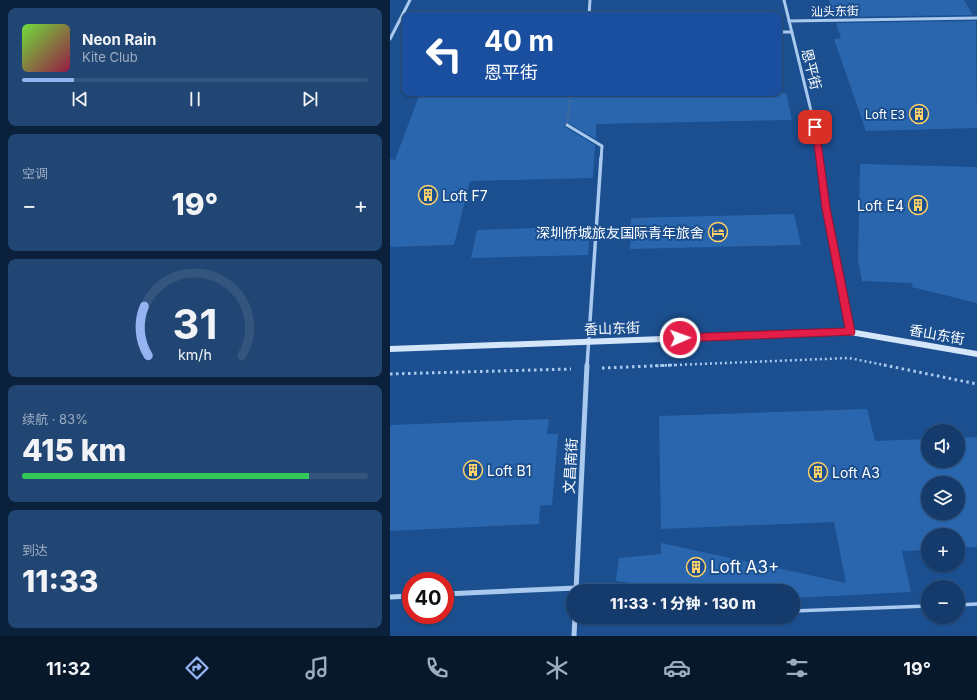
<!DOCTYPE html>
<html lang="zh">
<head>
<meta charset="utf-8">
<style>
  :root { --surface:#143b6b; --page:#214673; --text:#f1f3f6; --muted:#9dadc1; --line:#33557e; --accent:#95b2f1 }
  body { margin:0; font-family:Inter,"Noto Sans SC",sans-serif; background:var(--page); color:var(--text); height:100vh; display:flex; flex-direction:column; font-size:15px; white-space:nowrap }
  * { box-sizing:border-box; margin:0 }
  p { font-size:13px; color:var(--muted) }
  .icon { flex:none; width:22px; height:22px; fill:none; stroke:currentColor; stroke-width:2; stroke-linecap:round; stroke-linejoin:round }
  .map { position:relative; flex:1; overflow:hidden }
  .panel { display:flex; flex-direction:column; gap:8px; padding:8px; background:#0b203b; width:390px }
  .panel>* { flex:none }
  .hud { position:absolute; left:12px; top:12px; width:380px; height:84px; border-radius:8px; box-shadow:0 1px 3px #0004,0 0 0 1px var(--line); background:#1a4fa0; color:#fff; overflow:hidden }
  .controls { position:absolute; left:531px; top:424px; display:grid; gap:8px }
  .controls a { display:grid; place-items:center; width:44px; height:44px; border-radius:50%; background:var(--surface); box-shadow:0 1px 3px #0004,0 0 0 1px var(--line); font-size:20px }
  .speed { position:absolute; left:12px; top:572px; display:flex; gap:8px; font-size:20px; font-weight:700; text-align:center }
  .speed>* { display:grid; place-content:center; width:52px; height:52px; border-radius:50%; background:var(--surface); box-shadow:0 1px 3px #0004,0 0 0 1px var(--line); line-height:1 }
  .speed .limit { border:6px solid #d22; background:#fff; color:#111 }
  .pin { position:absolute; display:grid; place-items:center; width:34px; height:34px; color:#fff; margin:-17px; border-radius:8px; box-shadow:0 2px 6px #0006 }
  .me { position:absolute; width:44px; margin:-22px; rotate:88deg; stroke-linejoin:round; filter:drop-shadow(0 0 3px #0008) }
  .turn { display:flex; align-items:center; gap:14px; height:84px; padding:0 16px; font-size:18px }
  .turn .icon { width:52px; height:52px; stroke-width:2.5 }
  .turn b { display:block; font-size:28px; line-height:34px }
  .big { font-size:30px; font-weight:800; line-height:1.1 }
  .panel .card { flex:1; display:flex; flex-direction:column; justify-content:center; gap:6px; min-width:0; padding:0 14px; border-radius:8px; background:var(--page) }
  .panel .dial { align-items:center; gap:0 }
  .dial svg { height:104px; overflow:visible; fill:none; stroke:var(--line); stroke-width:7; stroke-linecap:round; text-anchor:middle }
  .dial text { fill:var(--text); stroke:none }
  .song { display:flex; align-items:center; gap:12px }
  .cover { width:48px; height:48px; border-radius:6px; background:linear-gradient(135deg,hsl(100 70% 55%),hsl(340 70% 35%)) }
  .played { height:4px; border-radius:2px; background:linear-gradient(90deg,var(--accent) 15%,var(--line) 15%) }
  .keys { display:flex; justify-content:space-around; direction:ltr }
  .heat { display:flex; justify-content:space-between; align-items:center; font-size:22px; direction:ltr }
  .charge { height:6px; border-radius:3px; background:linear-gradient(90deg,#34c759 83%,var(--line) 0) }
  .trip { position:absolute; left:176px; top:584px; width:234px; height:40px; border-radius:20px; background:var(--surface); box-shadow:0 1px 3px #0004,0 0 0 1px var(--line); font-weight:800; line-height:40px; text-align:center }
  .tabs { display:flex; height:64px; justify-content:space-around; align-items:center; background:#08182b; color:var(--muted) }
  .tabs .icon { width:28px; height:28px }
  .tabs .current { color:var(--accent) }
  .tabs b { font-size:18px; color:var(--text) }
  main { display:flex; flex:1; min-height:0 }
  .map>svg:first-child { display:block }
</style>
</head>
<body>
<main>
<section class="panel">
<div class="card">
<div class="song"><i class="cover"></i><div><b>Neon Rain</b><p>Kite Club</p></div></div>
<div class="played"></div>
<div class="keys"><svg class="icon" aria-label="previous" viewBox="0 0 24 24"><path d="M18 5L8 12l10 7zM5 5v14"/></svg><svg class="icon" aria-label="pause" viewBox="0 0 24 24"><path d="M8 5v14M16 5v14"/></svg><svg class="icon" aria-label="next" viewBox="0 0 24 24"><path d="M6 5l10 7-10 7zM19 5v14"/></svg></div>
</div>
<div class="card"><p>空调</p>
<div class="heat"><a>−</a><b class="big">19°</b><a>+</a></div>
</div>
<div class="card dial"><svg viewBox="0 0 100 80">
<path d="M14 69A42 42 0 1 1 86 69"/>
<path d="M14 69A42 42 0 0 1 11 31" stroke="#95b2f1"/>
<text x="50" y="56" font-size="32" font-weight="700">31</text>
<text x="50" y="72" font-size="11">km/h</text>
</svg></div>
<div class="card"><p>续航 · 83%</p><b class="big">415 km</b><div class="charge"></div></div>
<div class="card"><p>到达</p><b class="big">11:33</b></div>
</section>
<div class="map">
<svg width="587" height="636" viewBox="0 0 587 636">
  <rect width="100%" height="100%" fill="#1b4f8f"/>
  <g fill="#2a66ad" fill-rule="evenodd">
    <path d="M439 0H574L583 15 444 17Z"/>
    <path d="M586 21 587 128 476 131 444 39 451 38 446 23Z"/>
    <path d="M30 93H396L402 120 206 124V139L176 122 174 125 175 127 205 145 203 178 80 181 64 245 0 247V159L5 160Z"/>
    <path d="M470 164 587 167V303L522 287 523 283 472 281 468 260Z"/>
    <path d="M404 214 411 245 240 249 241 218Z"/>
    <path d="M200 226 198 255 81 258 87 230Z"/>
    <path d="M477 409 485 441 538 439V461H568V438L587 437V547L568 548V535H538V550L512 551 521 592 403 598V591H297L226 581 229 558 271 554V543L456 583 444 522 271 529 269 416ZM538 483H568V513H538Z"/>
    <path d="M159 419 157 434H168L162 505 150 506 149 524 0 531V425Z"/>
  </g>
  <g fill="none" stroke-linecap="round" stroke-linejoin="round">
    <path stroke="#3d69a0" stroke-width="3" stroke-dasharray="3 1.5" stroke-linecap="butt" d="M177 125 181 93"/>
    <path stroke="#a9c9ee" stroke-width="2.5" stroke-dasharray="2 3" stroke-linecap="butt" d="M260 366 459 358 499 366"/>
    <g stroke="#a9c9ee" stroke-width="3" stroke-dasharray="2.5 3.5" stroke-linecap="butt">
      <path d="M494 365 587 384"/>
      <path d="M212 368 285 365"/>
      <path d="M0 374 181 369"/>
    </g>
    <g stroke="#a9c9ee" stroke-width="3.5">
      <path d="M568 605 587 604"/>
      <path d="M403 611 538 606"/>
      <path d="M185 619 246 617"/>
    </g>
    <g stroke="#a9c9ee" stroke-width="3">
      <path d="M394 0 425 127 429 159"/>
      <path d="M199 15 200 0"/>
      <path d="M399 21 587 18"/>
      <path d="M389 32H402"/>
      <path d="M0 39 20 0"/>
      <path d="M177 125 212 146 211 159"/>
    </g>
    <g stroke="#a9c9ee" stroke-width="3.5">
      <path d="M429 158 436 208 460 332"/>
      <path d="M197 366 211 158"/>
    </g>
    <g stroke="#a9c9ee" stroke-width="5">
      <path d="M186 591 197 365"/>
      <path d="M55 594 186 588"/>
      <path d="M0 597 21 596"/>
      <path d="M184 636 185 617"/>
    </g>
    <path fill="#d6e6fa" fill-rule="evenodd" d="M460 329 587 351V357L460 335 0 352V346Z"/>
  </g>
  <path fill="#e11d48" stroke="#92132f" d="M425 125 429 127 440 208 465 332 464 335 290 342 287 341 286 338 287 336 290 334 455 328 432 208 422 127Z"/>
  <defs>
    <g id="building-ring" transform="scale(1)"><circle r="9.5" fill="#1b4f8f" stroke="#ffd166" stroke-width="1.5"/><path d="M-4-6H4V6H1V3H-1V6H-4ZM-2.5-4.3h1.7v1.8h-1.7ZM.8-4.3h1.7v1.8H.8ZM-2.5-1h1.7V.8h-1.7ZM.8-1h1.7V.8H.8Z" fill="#ffd166"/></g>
    <g id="hotel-ring" transform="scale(1)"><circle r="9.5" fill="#1b4f8f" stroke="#ffd166" stroke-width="1.5"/><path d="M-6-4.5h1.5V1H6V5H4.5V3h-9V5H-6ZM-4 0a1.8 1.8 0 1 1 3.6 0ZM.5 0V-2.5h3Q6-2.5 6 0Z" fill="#ffd166"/></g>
  </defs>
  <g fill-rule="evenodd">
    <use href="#building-ring" x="529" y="114"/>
    <use href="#building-ring" x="38" y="195"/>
    <use href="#building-ring" x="528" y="205"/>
    <use href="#hotel-ring" x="328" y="232"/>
    <use href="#building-ring" x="83" y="470"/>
    <use href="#building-ring" x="428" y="472"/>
    <use href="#building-ring" x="306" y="567"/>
  </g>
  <g text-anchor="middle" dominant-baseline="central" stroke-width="4" stroke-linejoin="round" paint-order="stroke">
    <g font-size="12" fill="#fff" stroke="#1b4f8f">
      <text transform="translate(445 11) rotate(-1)">汕头东街</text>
    </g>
    <g font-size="12" fill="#fff" stroke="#1b4f8f" text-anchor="end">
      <text x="515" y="114">Loft E3</text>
    </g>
    <g font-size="14" fill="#fff" stroke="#1b4f8f">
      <text transform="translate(422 69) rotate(76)">恩平街</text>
      <text transform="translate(222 328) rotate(-2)">香山东街</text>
      <text transform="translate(547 334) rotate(10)">香山东街</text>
      <text transform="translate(180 466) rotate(-87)">文昌南街</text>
    </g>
    <g font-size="14" fill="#fff" stroke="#1b4f8f" text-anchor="start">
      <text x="52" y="195">Loft F7</text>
      <text x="514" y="205" text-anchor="end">Loft E4</text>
      <text x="314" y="232" text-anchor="end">深圳侨城旅友国际青年旅舍</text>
      <text x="97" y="470">Loft B1</text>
      <text x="442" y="472">Loft A3</text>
    </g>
    <g font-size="17" fill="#fff" stroke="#1b4f8f" text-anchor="start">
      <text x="320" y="567">Loft A3+</text>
    </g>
  </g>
</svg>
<div class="controls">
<a><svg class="icon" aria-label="sound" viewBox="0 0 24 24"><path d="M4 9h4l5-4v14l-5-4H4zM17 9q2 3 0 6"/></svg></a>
<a><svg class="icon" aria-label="layers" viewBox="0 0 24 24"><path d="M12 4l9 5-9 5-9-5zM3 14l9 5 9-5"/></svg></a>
<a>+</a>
<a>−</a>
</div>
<div class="speed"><div class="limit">40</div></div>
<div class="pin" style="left:425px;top:127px;background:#d93025"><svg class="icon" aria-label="arrive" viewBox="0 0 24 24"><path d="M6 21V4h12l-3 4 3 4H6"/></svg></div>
<svg class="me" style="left:290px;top:338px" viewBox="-20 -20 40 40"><circle r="17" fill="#e11d48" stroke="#fff" stroke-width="3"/><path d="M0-11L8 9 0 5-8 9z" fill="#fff"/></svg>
<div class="trip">11:33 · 1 分钟 · 130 m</div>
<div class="hud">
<div class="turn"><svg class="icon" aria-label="left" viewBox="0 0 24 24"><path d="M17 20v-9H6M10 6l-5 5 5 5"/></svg><div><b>40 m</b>恩平街</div></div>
</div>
</div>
</main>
<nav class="tabs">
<b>11:32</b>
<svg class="icon current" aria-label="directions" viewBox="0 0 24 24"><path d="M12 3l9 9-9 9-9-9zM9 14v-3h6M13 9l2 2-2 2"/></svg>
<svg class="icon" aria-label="music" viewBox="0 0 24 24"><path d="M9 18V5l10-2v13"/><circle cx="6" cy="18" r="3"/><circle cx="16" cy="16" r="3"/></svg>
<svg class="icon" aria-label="phone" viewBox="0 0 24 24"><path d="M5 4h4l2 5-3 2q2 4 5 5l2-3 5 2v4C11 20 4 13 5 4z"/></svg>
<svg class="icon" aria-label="climate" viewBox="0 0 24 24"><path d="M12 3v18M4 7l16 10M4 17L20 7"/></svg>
<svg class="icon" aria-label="car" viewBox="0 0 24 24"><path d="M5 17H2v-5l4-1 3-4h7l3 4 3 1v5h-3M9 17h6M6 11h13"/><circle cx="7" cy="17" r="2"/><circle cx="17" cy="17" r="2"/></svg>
<svg class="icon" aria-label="filters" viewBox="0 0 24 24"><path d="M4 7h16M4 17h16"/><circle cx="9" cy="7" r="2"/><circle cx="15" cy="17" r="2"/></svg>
<b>19°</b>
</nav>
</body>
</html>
